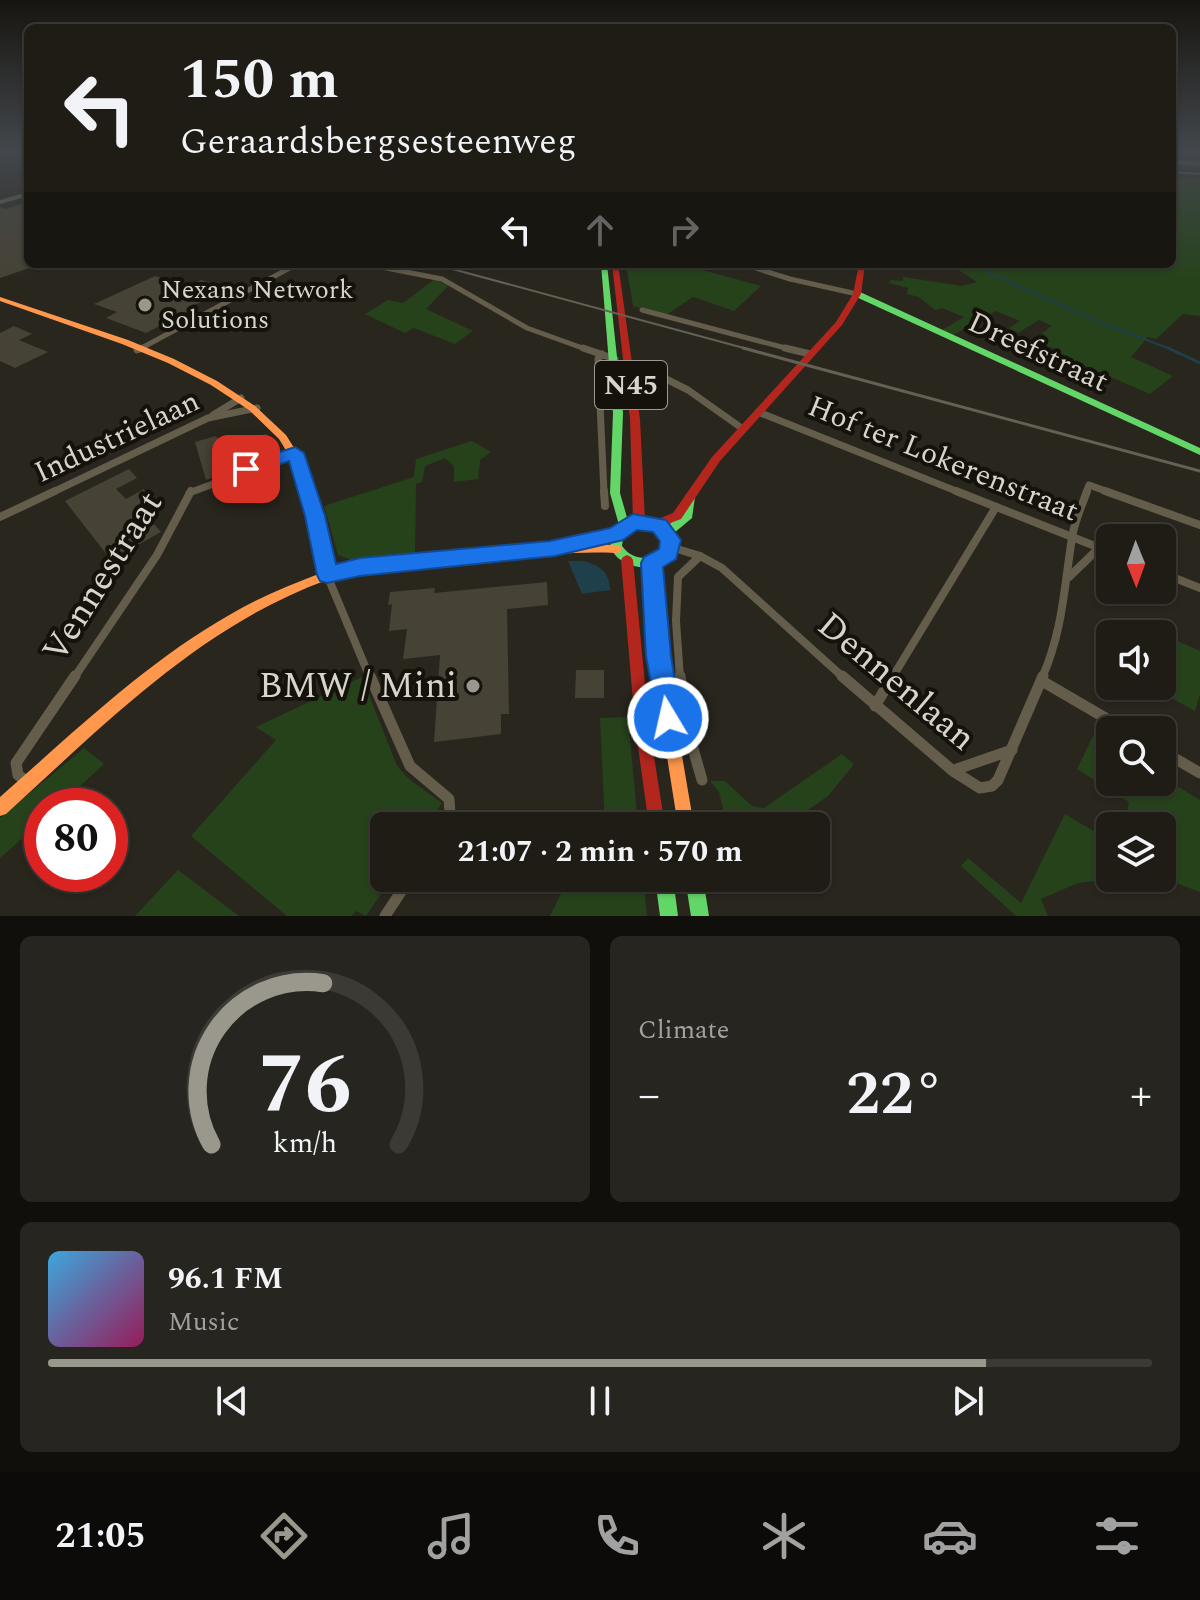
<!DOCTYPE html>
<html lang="en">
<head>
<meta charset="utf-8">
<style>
  :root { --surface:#1f1c16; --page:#27251f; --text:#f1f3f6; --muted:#a1a1a1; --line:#3c3a35; --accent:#9a978d }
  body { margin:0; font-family:Spectral,serif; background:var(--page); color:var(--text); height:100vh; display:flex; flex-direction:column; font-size:30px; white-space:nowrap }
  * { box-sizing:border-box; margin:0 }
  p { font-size:26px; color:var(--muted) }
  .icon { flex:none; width:44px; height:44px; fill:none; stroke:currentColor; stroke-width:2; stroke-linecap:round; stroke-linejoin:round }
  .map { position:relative; height:916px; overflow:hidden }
  .details { display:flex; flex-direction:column; gap:20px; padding:20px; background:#110f0c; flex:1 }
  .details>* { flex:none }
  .hud { position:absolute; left:24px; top:24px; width:1152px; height:244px; border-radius:12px; box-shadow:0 2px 6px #0004,0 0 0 2px var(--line); background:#1f1c16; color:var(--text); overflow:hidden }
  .needle { width:52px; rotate:179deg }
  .fabs { position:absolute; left:1096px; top:524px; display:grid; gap:16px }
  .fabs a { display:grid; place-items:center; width:80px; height:80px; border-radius:12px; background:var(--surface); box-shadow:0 2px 6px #0004,0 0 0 2px var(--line); font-size:40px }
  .speed { position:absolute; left:24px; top:788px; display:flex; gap:16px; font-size:40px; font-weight:700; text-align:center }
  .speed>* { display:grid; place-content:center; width:104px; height:104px; border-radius:50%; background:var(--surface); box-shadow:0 2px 6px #0004,0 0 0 2px var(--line); line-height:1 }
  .speed .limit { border:12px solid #d22; background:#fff; color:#111 }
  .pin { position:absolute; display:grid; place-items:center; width:68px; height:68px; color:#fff; margin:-34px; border-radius:16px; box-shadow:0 4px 12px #0006 }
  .me { position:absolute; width:88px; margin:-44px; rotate:351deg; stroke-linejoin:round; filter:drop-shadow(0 0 6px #0008) }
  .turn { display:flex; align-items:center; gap:28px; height:168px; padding:0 24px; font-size:36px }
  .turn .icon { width:104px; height:104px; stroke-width:2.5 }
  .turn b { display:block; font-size:56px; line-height:68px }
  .lanes { display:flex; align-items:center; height:76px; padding:0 24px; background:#0003; justify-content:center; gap:40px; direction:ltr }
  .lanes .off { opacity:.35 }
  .big { font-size:60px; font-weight:700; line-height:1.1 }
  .details .widget { flex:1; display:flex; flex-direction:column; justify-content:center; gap:12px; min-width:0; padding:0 28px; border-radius:12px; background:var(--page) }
  .details .dial { align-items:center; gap:0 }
  .dial svg { height:208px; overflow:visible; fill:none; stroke:var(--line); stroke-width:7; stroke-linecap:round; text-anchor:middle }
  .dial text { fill:var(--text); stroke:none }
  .song { display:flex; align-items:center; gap:24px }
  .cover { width:96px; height:96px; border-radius:12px; background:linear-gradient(135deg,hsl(200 70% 55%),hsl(330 70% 35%)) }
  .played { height:8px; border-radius:4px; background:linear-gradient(90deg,var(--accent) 85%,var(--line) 85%) }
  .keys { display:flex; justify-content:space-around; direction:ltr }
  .heat { display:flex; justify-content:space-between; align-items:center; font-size:44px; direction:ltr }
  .details .tiles { flex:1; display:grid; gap:20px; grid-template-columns:1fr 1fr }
  .widget:last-child { grid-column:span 2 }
  .trip { position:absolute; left:370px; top:812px; width:460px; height:80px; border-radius:12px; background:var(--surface); box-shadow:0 2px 6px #0004,0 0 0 2px var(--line); font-weight:700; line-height:80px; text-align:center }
  .tabs { display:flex; height:128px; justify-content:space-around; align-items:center; background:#0c0b09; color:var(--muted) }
  .tabs .icon { width:56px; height:56px }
  .tabs .active { color:var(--accent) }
  .tabs b { font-size:36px; color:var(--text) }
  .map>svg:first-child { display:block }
</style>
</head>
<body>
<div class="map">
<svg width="1200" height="916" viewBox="0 0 1200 916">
  <rect width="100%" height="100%" fill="#29261e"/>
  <g fill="#26421b">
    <path d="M1172 179H1200V316L1183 314 1156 339 1148 337 1131 357 1173 376 1150 394 1055 353 1058 350 1037 342 1046 336 1042 333 1052 326 1039 320 1018 333 1009 328 1020 321 996 311 953 335 942 330 964 317 942 308 935 310 919 297 907 294 908 288 889 283 891 280 903 281V277L962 286 977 282 954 267 983 269 981 264H1172Z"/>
    <path d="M626 264H699L695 268 761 286 734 311 693 297 666 315 633 306Z"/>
    <path d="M435 279 448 286 426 309 473 331 455 344 414 328 405 333 365 314 388 300 403 303Z"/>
    <path d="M472 441 491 452 480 460 478 479 454 482V466L445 458 425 466 422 482 416 484 415 556 352 560 338 555 324 506 414 477 416 459Z"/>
    <path d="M1162 634 1200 651V694L1195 711 1149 686H1162Z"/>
    <path d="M362 677 397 766 409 779 442 803 427 826H384V878H392L366 916 356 911 352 916H287L191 836 276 740 256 727Z"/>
    <path d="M628 717 638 826H605L600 718Z"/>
    <path d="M1093 736 1110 746V782H1162V777L1200 800V892L1173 882 1120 878H1162V826H1124L1129 802 1077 769Z"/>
    <path d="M84 748 104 764 58 806H42V821L0 858V818Z"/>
    <path d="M842 754 854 764 828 796 785 826H727L719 792 710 781H725L752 806 764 808Z"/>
    <path d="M1065 814 1110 841V878H1120L1078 883 1041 899 1048 916H1016L961 866 968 858 1021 903Z"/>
    <path d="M178 870 239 916H135Z"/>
    <path d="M569 878H643L647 916H550Z"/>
  </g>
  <path fill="#1f3f4a" d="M584 561C601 566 609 572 610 590L582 594 568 561Z"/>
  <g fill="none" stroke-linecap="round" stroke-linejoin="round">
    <path stroke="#1f3f4a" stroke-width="2" d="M980 264 991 274 1102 323 1173 350"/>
    <path stroke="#1f3f4a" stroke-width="3" d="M1168 348 1200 363"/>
  </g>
  <g fill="#464235">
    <path d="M28 202V264H41L0 278V207L5 209Z"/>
    <path d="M155 276 191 285 201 280 231 289 192 306 196 307 146 333 106 318 117 312 94 304Z"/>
    <path d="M14 326 32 334 19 340 48 352 15 368 0 361V333Z"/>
    <path d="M266 434 270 445 244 454 248 464 206 480 195 442 216 436 220 441 237 436 240 442Z"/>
    <path d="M129 469 137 478 116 489 126 499 144 489 147 506 151 510 144 513 161 532 111 560 65 501Z"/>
    <path d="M547 582 548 605 507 609 509 714H501V734L434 742 440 655 403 659 407 629 389 631 392 604 388 605 390 592 435 588 434 593Z"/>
    <path d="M576 670H604V698H575Z"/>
  </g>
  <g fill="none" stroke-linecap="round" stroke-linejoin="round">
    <g stroke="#645d4b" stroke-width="4">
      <path d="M1174 162 1200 164"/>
      <path d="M0 202 28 194"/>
    </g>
    <g stroke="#645d4b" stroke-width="5">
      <path d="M366 264 442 279 527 328 588 350"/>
      <path d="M743 264 790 279 857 294"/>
      <path d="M642 310 793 350"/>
      <path d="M138 350 297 264"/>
    </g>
    <g stroke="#645d4b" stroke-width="7">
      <path d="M583 348 615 359"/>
      <path d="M785 348 810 354"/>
      <path d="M137 350 142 348"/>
      <path d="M602 354 598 359 604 493"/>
      <path d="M646 369 688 390 743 429"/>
      <path d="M758 412 961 493"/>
      <path d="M213 415 241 398"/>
      <path d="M51 493 208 418 257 408"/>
      <path d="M189 493 295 453"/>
      <path d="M1086 493 1089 485 1111 493"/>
    </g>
    <g stroke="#645d4b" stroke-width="8">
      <path d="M604 491 605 506"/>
      <path d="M956 491 1110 552"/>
      <path d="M1105 491 1200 525"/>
      <path d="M0 517 55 491"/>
      <path d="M671 547 700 556 722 568 844 678"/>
      <path d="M1162 573 1200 588"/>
      <path d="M327 575 370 678"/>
      <path d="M1069 577 1099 548"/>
      <path d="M74 678 157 555 191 491"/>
      <path d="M680 678 676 621 678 577 700 556"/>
      <path d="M892 678 996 507"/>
      <path d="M1042 678C1063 630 1064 588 1072 538 1074 522 1082 506 1087 491"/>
    </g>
    <g stroke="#645d4b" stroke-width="11">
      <path d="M370 676 410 766 449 799 450 814 444 826"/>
      <path d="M680 676 690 738 702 780"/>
      <path d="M842 676 953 771 980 788 992 786 998 780 1043 676"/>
      <path d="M1042 681 1126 730"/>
      <path d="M875 706 893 676"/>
      <path d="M1162 751 1200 773"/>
      <path d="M954 770 1012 750"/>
      <path d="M28 782 18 775 16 763 75 676"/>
      <path d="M385 916 410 878"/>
    </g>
    <g fill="#63d668" fill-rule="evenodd">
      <path d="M601 264H607L623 413 620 493 628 521C643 515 654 518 667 526L683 513 686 494H694L695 497 692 518 674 533 677 547C673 552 669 560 664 563 652 572 629 567 618 558 614 554 613 552 610 547L612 539 571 547 567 546 565 543 567 540 571 539 613 530 619 525 610 493 613 413ZM640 525 650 527 663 534 665 546 655 557C641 559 631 558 622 546L624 532Z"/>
      <path d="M854 292H860L1200 448V455L854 296Z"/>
      <path d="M655 878H673L678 916H660Z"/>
      <path d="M685 878H703L709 916H691Z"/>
    </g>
    <g fill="#ff974d" fill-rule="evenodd">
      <path d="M0 297 128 340 174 359 217 381 255 406 286 435 308 470 332 569C376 556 422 555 467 552 517 548 566 543 616 545L620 546 622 549 620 552 616 553C565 551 515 557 465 561 419 564 371 564 327 580 200 626 104 725 6 814L0 816V797C73 733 146 662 231 614 260 597 290 585 321 573L298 470 279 439 249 410 211 385 168 363 122 344 0 301Z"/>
      <path d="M652 558 656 560 658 563 665 656 694 826H678L651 656 646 563 648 560Z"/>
    </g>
    <g fill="#b3261e" fill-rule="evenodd">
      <path d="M612 264H618L640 419 645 521 643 524H635L633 521 630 419Z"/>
      <path d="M859 264H865L861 294 842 325 720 461 681 519 657 528 653 527 651 524 653 521 673 513 712 457 836 322 853 294Z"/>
      <path d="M627 555 631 557 633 560 649 725 665 826H649L635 725 621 560 623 557Z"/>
    </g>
    <g stroke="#646055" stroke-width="2">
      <path d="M19 152 28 154"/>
      <path d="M1172 172 1200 174"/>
      <path d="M434 264 751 350"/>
    </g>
    <path stroke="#646055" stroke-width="3" d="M743 348 1200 471"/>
  </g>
  <linearGradient id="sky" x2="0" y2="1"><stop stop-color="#171510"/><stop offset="0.54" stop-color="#43474c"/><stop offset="1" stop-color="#43474c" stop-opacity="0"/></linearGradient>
  <rect width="1200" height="280" fill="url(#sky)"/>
  <path fill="#1a73e8" stroke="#114b97" stroke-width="2" d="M295 447 304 453 325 516 336 564 360 558 550 541 610 528 633 514 666 520 681 540 676 559 663 567 671 656 681 718 678 727 668 731 659 727 646 656 641 563 644 557 659 549 660 541 653 532 637 530 623 540 555 556 360 576 327 583 320 581 317 575 305 516 289 461 246 476 237 469 240 465Z"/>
  <g fill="#9a978d" stroke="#14120b" stroke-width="3">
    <circle cx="145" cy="305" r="8"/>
    <circle cx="473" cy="686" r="8"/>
  </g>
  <g text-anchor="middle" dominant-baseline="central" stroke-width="8" stroke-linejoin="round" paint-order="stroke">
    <g font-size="26" fill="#d7d4c9" stroke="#14120b" text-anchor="start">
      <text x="161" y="290">Nexans Network<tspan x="161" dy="30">Solutions</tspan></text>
    </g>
    <rect fill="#14120b" stroke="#9c9a90" stroke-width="2" x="595" y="361" width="72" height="48" rx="6"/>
    <g font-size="28" font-weight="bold" fill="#d7d4c9">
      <text x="631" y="385">N45</text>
    </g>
    <g font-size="30" fill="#d7d4c9" stroke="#14120b">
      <text transform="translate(1038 352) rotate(25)">Dreefstraat</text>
      <text transform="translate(117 437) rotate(-25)">Industrielaan</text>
      <text transform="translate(943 459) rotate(22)">Hof ter Lokerenstraat</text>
    </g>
    <g font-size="36" fill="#d7d4c9" stroke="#14120b">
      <text transform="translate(103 577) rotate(-58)">Vennestraat</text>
      <text transform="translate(896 682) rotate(40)">Dennenlaan</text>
    </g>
    <g font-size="36" fill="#d7d4c9" stroke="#14120b" text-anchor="end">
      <text x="457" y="686">BMW / Mini</text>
    </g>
  </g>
</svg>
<div class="fabs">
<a><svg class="needle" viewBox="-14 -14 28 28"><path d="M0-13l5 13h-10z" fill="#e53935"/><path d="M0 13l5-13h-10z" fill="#a1a1a1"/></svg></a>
<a><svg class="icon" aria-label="sound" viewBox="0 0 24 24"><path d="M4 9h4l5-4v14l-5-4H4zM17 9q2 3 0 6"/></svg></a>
<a><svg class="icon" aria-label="search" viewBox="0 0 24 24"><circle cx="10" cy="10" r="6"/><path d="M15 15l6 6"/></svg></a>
<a><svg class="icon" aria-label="layers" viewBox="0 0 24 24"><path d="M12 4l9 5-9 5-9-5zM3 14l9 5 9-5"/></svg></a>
</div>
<div class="speed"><div class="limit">80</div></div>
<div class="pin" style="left:246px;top:469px;background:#d93025"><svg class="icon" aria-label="arrive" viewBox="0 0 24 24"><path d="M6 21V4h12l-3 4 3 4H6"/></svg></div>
<svg class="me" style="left:668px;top:718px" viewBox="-20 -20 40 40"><circle r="17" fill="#1a73e8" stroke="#fff" stroke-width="3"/><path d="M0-11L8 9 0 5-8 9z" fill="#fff"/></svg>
<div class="trip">21:07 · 2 min · 570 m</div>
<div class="hud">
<div class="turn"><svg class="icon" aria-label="left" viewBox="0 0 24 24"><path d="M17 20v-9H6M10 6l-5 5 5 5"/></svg><div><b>150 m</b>Geraardsbergsesteenweg</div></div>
<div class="lanes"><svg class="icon" aria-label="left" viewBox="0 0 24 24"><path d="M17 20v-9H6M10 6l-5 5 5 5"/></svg><svg class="icon off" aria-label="ahead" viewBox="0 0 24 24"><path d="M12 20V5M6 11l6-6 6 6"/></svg><svg class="icon off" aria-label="right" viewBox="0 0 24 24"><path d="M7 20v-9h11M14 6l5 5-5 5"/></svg></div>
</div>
</div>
<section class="details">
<div class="tiles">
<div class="widget dial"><svg viewBox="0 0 100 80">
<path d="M14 69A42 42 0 1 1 86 69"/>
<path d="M14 69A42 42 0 0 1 57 7" stroke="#9a978d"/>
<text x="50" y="56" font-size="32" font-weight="700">76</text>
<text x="50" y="72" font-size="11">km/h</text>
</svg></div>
<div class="widget"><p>Climate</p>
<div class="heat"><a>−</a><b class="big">22°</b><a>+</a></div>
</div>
<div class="widget">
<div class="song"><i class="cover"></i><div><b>96.1 FM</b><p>Music</p></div></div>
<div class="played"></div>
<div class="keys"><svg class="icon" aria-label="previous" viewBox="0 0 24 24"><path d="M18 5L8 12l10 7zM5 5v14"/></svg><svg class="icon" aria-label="pause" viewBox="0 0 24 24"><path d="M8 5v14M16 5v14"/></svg><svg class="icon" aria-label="next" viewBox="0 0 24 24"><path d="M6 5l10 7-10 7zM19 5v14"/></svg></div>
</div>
</div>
</section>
<nav class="tabs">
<b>21:05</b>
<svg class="icon active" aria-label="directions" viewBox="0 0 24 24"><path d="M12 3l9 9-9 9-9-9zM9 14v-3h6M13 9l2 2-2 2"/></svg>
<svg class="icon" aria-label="music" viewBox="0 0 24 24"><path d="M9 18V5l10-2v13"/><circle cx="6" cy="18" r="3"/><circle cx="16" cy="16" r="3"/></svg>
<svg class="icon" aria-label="phone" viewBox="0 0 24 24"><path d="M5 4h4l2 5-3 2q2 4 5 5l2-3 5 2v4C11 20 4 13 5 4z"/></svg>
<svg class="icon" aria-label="climate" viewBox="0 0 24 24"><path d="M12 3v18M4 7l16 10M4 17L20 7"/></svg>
<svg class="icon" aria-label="car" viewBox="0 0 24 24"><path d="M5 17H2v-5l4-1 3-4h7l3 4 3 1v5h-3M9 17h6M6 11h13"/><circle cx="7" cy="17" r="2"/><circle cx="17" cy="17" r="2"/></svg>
<svg class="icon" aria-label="filters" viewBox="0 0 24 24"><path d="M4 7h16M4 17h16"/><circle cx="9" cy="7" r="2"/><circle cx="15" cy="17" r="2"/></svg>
</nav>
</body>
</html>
